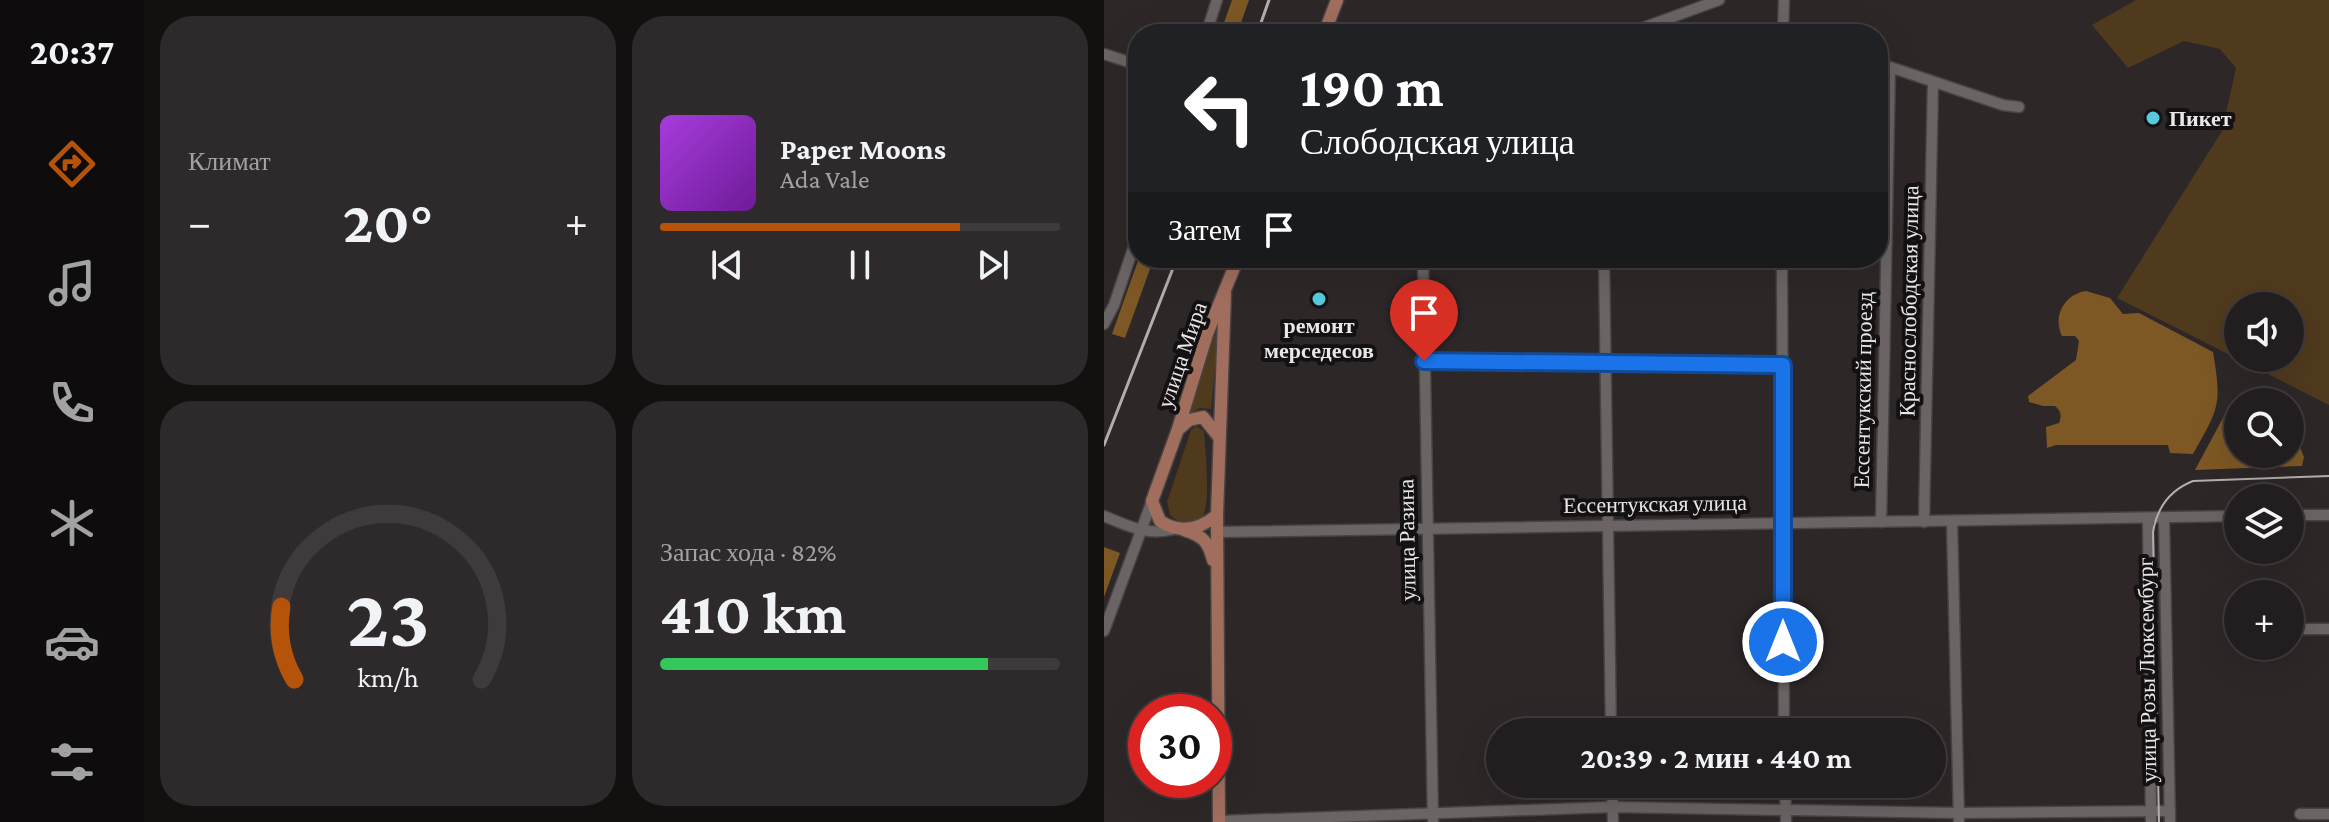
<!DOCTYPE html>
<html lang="ru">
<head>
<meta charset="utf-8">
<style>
  :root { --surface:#221d1e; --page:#2e2a2b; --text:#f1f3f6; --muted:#a2a2a4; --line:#3f3b3c; --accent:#b45309 }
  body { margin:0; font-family:"Crimson Pro",serif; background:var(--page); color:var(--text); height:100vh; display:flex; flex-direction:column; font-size:30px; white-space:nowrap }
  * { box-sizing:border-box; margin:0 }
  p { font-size:26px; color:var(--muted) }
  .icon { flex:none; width:44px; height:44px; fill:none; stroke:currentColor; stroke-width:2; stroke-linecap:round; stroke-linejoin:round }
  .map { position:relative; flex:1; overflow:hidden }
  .drawer { display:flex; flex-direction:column; gap:16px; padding:16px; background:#131010; width:960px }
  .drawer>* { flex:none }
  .banner { position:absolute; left:24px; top:24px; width:760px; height:244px; border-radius:32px; box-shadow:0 8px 32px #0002,0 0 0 2px var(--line); background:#202124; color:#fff; overflow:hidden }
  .controls { position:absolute; left:1120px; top:292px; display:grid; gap:16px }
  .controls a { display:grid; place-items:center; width:80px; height:80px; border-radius:50%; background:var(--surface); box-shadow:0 8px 32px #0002,0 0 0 2px var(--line); font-size:40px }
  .speed { position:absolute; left:24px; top:694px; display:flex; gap:16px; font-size:40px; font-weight:700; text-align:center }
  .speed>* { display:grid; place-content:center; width:104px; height:104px; border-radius:50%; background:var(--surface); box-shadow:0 8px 32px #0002,0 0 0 2px var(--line); line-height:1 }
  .speed .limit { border:12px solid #d22; background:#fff; color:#111 }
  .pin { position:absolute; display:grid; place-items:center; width:68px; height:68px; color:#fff; margin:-82px -34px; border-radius:50% 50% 50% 0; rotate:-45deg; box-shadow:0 0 8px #0007 }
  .pin .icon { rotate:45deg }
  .me { position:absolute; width:88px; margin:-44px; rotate:0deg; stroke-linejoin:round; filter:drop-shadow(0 0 6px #0008) }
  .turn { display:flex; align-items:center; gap:28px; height:168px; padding:0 40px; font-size:36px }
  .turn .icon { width:104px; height:104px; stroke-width:2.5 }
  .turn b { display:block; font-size:56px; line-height:68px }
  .then { display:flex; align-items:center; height:76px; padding:0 40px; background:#0003; gap:16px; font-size:30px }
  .big { font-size:60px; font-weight:700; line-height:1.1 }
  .drawer .widget { flex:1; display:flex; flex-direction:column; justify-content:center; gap:12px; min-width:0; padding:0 28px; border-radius:32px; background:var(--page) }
  .drawer .dial { align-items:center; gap:0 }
  .dial svg { height:208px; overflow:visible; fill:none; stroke:var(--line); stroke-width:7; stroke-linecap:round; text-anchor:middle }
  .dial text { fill:var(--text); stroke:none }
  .song { display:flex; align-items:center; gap:24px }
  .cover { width:96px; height:96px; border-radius:12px; background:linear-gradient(135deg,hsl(280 70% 55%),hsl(280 70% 35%)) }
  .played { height:8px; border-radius:4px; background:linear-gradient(90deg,var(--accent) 75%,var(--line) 75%) }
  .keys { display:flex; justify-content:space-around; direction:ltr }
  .heat { display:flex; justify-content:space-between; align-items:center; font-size:44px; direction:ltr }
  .charge { height:12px; border-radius:6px; background:linear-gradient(90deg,#34c759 82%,var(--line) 0) }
  .drawer .tiles { flex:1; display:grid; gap:16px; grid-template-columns:repeat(2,1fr) }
  .trip { position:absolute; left:382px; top:718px; width:460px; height:80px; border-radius:40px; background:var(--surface); box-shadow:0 8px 32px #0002,0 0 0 2px var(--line); font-weight:700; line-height:80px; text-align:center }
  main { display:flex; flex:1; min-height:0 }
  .tab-bar { display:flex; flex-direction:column; width:144px; justify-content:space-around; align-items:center; background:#0e0c0c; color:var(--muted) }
  .tab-bar .icon { width:56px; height:56px }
  .tab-bar .on { color:var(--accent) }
  .tab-bar b { font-size:36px; color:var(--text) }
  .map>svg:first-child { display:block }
</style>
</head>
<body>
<main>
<nav class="tab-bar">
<b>20:37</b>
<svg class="icon on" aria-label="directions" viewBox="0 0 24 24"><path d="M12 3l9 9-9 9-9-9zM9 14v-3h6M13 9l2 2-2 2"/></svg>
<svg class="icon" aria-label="music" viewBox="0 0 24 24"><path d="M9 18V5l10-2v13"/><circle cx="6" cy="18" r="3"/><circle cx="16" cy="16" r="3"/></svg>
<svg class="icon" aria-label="phone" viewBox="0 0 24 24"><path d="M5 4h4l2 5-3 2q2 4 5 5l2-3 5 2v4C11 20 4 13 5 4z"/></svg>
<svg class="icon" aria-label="climate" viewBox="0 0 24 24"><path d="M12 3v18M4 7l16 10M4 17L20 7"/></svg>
<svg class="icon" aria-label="car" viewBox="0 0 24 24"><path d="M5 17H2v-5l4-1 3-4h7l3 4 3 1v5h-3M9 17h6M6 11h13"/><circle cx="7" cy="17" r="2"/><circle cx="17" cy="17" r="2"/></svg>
<svg class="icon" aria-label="filters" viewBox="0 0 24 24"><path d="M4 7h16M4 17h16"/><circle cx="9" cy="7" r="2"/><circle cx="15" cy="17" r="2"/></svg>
</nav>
<section class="drawer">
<div class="tiles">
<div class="widget"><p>Климат</p>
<div class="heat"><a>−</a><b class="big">20°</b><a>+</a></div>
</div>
<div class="widget">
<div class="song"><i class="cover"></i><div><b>Paper Moons</b><p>Ada Vale</p></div></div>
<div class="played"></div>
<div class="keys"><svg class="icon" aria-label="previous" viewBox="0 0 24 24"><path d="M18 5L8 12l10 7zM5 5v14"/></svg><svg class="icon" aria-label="pause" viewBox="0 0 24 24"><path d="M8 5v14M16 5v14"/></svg><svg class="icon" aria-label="next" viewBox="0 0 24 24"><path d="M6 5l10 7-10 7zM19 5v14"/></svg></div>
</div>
<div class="widget dial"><svg viewBox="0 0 100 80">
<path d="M14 69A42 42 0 1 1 86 69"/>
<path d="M14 69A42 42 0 0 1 9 41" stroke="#b45309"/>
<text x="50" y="56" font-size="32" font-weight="700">23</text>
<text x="50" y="72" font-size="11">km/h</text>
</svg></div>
<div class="widget"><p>Запас хода · 82%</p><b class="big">410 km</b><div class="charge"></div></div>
</div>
</section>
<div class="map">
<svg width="1225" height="822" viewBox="0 0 1225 822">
  <rect width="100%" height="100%" fill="#2d2728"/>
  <g fill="#503a1e" fill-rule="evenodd">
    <path d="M1032 0H1225V405L1013 298 1118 131 1132 68 1116 49 1080 41 1024 68 988 25ZM1134 306H1186V358H1134Z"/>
    <path d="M116 319 107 409 96 408 83 415Z"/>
    <path d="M92 426 100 431C101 448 108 508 97 519 92 524 85 523 78 524L66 515 63 502 87 430Z"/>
  </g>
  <g fill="#7d5824">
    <path d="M128 0H145L133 34H116Z"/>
    <path d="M35 258H50L21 338 8 334Z"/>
    <path d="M982 291 1006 298 1019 314 1035 313 1109 352C1118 405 1115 408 1089 454L1066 453 1064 445H952L943 448 942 427 955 423C958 415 957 411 951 406H939L925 402 924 396 972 360 975 341 971 336H958C948 316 961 294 982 291Z"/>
    <path d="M1160 389 1171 395 1176 402H1134V454H1186V423L1200 457 1198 466 1091 470 1127 403 1136 394Z"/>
    <path d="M0 547 16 553 0 597Z"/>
  </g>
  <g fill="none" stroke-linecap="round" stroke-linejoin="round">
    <g stroke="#484444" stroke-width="13">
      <g id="minor">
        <path d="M679 29 700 34"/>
        <path d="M102 34 113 0"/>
        <path d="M522 34 615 0"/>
        <path d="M679 34 680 0"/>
        <path d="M0 54 34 65"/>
        <path d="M774 63 899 105 915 107"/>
        <path d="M319 258 329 822"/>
        <path d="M500 258 507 732"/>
        <path d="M678 258 680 732"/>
        <path d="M0 324 10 305 34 234"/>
        <path d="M320 361 502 365H679"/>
        <path d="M1186 515H1225"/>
        <path d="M0 516C27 527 42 536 71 529"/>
        <path d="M1060 518 1066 822"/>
        <path d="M1044 519 1047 822"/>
        <path d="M777 522 786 68"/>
        <path d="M820 522 829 82"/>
        <path d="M848 522 855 822"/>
        <path d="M113 532 1134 516"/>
        <path d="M1193 629H1225"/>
        <path d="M0 631 48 501"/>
        <path d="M508 784 509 822"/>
        <path d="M681 784 682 822"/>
        <path d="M1196 814H1225"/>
        <path d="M115 821 508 807 855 813 1066 811"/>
      </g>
    </g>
    <g stroke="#484444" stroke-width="15">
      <g id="major">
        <path d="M220 34 233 0"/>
        <path d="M76 428 85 420 99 417 115 437"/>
        <path d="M113 515C95 530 76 534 56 521L48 501 74 429 103 334 134 258"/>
        <path d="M80 530C99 536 104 541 109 560"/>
        <path d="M115 822 113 515 121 293"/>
      </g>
    </g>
    <use href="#minor" stroke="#6a6465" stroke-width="10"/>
    <use href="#major" stroke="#a16e5e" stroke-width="12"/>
    <path stroke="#b2adae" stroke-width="2" d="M1055 822 1049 532C1053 508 1066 490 1089 481L1225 476"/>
    <g stroke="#b2adae" stroke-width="3">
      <path d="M153 34 165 0"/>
      <path d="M0 445 73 258"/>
    </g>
  </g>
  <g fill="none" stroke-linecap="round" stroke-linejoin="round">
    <g stroke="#114b97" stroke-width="20">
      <path id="route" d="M320 361 679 365V642"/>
    </g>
    <use href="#route" stroke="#1a73e8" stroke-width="14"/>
  </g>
  <g fill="#54cadc" stroke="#131111" stroke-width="3">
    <circle cx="1049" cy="118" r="8"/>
    <circle cx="215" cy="299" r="8"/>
  </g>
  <g text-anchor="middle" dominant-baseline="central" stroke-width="8" stroke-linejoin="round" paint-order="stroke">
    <g font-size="22" font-weight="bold" fill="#ebe7e7" stroke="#131111" text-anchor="start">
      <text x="1065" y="118">Пикет</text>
      <text x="215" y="325" text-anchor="middle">ремонт<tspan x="215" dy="25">мерседесов</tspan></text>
    </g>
    <g font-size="22" fill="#ebe7e7" stroke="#131111">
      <text transform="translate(805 301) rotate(-89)">Краснослободская улица</text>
      <text transform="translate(78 355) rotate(-71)">улица Мира</text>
      <text transform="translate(759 390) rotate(-89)">Ессентукский проезд</text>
      <text transform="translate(551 504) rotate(-1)">Ессентукская улица</text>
      <text transform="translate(303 540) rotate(-91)">улица Разина</text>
      <text transform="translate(1043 670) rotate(-91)">улица Розы Люксембург</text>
    </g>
  </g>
</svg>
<div class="controls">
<a><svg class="icon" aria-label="sound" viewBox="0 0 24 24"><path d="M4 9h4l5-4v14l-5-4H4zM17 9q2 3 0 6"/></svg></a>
<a><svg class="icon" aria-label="search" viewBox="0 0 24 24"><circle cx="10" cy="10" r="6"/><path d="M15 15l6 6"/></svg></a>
<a><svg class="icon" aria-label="layers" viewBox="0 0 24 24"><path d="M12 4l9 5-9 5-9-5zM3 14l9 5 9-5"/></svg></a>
<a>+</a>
</div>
<div class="speed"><div class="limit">30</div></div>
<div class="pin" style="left:320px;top:361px;background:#d93025"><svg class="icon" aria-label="arrive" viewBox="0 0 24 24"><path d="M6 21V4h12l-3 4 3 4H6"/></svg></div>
<svg class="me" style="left:679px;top:642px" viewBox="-20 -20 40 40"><circle r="17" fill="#1a73e8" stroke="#fff" stroke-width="3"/><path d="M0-11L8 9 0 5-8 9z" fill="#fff"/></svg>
<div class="trip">20:39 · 2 мин · 440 m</div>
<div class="banner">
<div class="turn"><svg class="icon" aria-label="left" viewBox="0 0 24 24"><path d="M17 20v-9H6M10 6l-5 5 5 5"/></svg><div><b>190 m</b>Слободская улица</div></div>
<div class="then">Затем<svg class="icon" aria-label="arrive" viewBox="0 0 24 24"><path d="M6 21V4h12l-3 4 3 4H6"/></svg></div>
</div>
</div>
</main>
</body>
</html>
